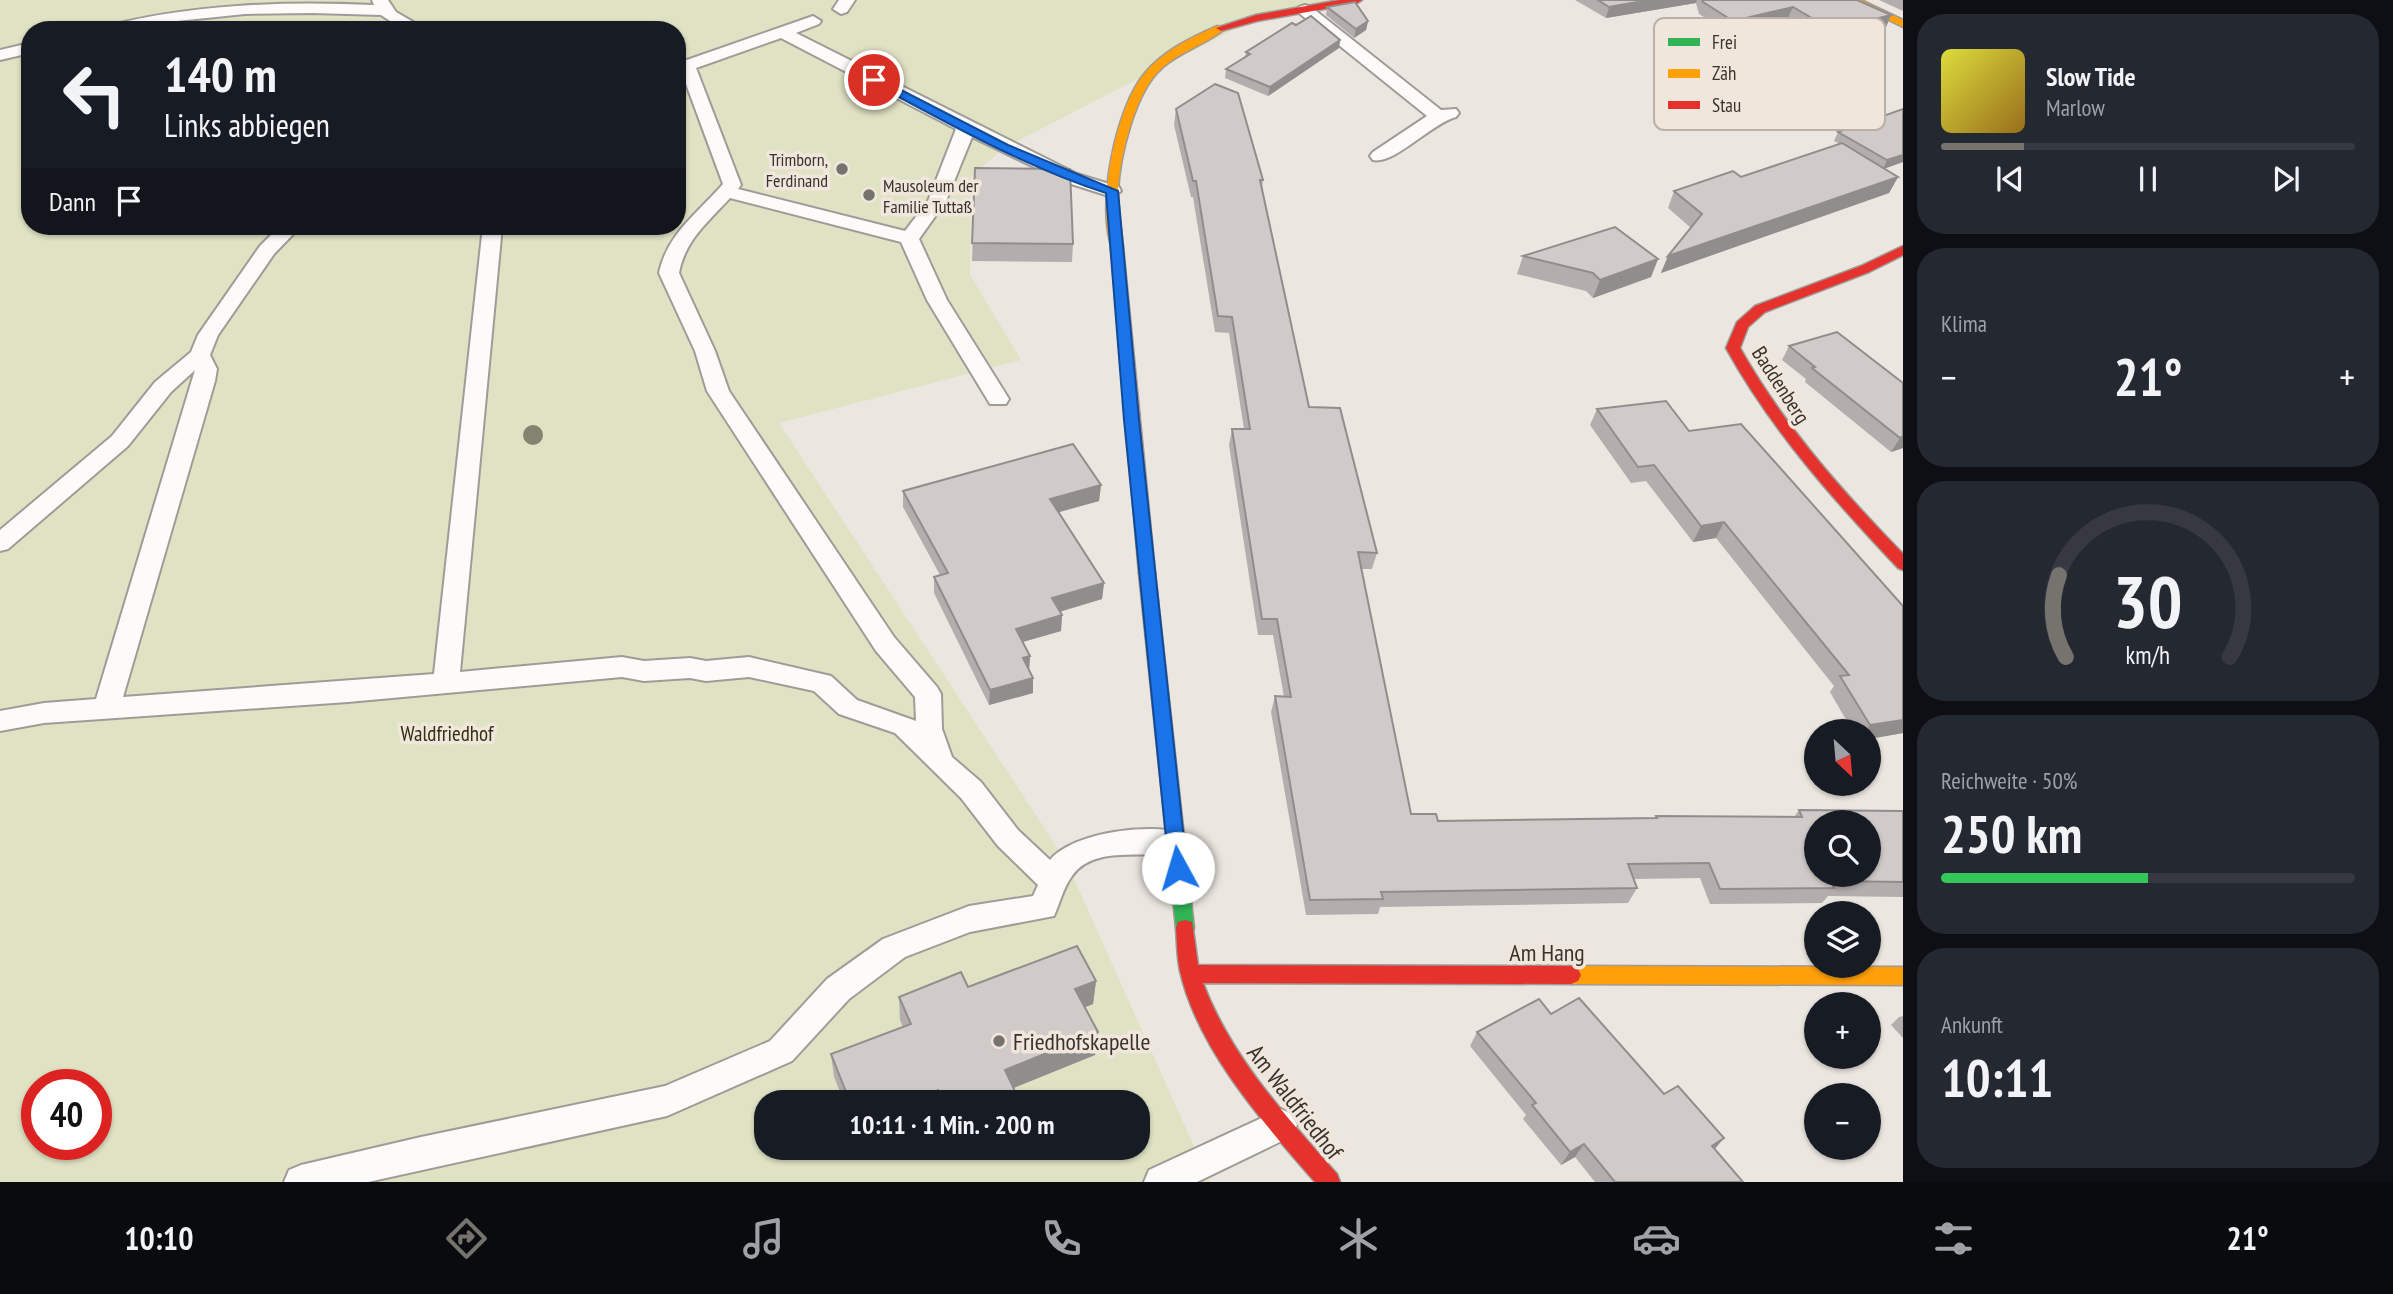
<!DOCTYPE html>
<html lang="de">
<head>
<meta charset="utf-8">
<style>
  :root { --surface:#171b24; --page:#242831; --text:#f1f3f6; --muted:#9ea1a6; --line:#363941; --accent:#76726d }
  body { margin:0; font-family:"PT Sans Narrow",sans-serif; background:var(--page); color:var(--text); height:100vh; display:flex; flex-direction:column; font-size:26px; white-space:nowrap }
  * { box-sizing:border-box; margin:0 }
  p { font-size:23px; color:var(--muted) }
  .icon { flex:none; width:38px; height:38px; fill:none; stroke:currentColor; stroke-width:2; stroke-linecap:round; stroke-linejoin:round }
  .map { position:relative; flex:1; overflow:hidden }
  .panel { display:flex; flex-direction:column; gap:14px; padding:14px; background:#0d0f14; width:490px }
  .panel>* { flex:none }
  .top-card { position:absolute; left:21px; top:21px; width:665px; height:214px; border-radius:28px; box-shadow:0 2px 5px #0004; background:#171b24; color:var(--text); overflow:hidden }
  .needle { width:46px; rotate:154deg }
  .tools { position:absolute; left:1804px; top:719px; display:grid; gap:14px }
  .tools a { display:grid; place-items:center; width:77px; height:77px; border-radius:50%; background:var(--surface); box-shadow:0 2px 5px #0004; font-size:35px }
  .speed { position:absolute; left:21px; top:1069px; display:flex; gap:14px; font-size:35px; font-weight:700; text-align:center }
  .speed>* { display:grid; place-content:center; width:91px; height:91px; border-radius:50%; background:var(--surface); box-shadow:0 2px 5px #0004; line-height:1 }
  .speed .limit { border:10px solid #d22; background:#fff; color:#111 }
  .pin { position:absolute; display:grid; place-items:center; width:60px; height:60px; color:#fff; margin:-30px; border:4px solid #fff; border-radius:50%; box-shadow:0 2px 7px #0007 }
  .me { position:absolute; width:77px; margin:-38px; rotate:354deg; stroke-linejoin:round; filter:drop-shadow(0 0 5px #0008) }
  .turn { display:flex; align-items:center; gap:24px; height:147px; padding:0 28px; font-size:32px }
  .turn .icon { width:91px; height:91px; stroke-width:2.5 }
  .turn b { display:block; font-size:49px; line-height:60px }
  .then { display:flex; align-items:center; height:66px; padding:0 28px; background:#0003; gap:14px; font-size:26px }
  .big { font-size:52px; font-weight:600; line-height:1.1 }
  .panel .widget { flex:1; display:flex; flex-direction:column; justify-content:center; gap:10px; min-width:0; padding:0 24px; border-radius:28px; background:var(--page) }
  .panel .dial { align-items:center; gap:0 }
  .dial svg { height:182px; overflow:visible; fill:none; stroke:var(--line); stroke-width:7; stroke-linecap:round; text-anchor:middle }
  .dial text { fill:var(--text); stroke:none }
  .song { display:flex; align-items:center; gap:21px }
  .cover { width:84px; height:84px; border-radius:10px; background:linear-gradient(135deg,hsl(60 70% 55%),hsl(40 70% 35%)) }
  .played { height:7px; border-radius:4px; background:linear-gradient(90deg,var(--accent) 20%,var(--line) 20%) }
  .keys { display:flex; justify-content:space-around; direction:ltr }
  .heat { display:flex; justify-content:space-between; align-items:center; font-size:38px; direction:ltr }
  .charge { height:10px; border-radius:5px; background:linear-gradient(90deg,#34c759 50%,var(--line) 0) }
  .trip { position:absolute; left:754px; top:1090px; width:396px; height:70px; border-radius:28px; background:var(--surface); box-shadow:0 2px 5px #0004; font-weight:600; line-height:70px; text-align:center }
  .tab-bar { display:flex; height:112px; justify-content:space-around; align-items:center; background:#090b0e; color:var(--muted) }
  .tab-bar .icon { width:49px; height:49px }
  .tab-bar .on { color:var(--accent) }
  .tab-bar b { font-size:32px; color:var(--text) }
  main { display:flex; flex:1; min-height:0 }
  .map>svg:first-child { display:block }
</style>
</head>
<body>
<main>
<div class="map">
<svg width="1903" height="1182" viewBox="0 0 1903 1182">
  <rect width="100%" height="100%" fill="#ece6e0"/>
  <path fill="#e0e2c4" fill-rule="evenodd" d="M0 0H1357L1256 18 1004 148 971 177 970 275 1021 360 779 423 1066 861 1210 1182H0ZM30 30H677V226H30ZM37 1085H96V1144H37ZM766 1102H1138V1148H766Z"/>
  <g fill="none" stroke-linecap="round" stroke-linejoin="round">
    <g stroke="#a09b96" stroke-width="4">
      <g id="lane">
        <path d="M372 0H388L396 12 427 30H404L381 15 313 13 245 14 177 21 132 30H101L103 27C192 4 283 1 374 5Z"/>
        <path d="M839 0H855L847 12 841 14 833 9Z"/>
        <path d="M1305 5 1311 7 1441 110 1456 109 1459 113 1456 117C1432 123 1394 165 1373 160L1370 156 1373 152 1427 116 1299 13 1297 10 1299 7Z"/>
        <path d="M813 16 821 21 819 24 796 33 1077 174 1119 187 1121 191 1112 197 1065 182 972 137 946 201 919 239 947 300 1009 399 1006 404H990L927 300 901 242 730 198C708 222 685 240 679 273L715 351 729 391 894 637 937 687 941 694 942 729 952 757 981 782 1018 830 1050 860C1073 832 1152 822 1185 834L1189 842 1185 850C1151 862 1096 842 1072 876 1063 888 1060 903 1054 916L970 932 905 957 849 999 792 1061 667 1116 368 1182H284L289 1170 301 1165 421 1137 665 1086 770 1041 827 979 883 939 969 906 1033 896 1038 885 998 846 961 798 895 733 839 714 814 691 749 677 706 681 690 678 644 681 622 677 348 702 44 723 0 731V711L44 703 96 699 195 370 171 392 128 446 8 549 0 551V530L112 436 155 382 191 352 198 335 260 246 280 226H301L274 254 218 335 210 355 217 369 215 381 123 697 434 674 483 226H502L460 672 622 657 644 661 690 658 706 661 749 657 831 676 857 700 916 721 915 697 876 651 707 391 695 351 659 273C667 234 698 213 723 184L682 73 677 74V59L687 60ZM781 38 956 129 928 201 905 231 738 189 741 185 696 68Z"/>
        <path d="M30 43V53L0 60V50Z"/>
        <path d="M1281 1109 1292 1114 1297 1125 1292 1136 1197 1182H1144L1149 1170Z"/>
      </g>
    </g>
    <g stroke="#a09b96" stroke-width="3">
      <path id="fast" d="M1147 567 1155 573 1194 928 1192 934 1185 936 1178 934 1176 928 1139 573Z"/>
    </g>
    <g stroke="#a09b96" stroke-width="3">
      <g id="slow">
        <path d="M1848 0H1861L1903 20V27Z"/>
        <path d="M1217 26 1226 28C1207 44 1181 51 1162 68 1135 91 1119 158 1118 193 1118 211 1121 229 1123 247L1117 251 1113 250C1095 209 1116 106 1145 73 1163 51 1192 37 1217 26Z"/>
        <path d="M1571 966 1903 967V985L1571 984 1564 981 1561 975 1564 969Z"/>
      </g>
    </g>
    <g stroke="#a09b96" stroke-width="3">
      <g id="jam">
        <path d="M1340 0H1362L1357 3 1257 21 1221 31 1216 28 1256 15Z"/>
        <path d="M1117 243 1123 247 1155 573 1147 579 1139 573 1111 247Z"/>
        <path d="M1903 246V255L1869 272 1765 312 1748 327 1740 348C1784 426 1841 490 1903 554V570L1898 568C1833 499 1772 431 1726 348L1737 322 1755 306 1861 266Z"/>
        <path d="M1185 920 1192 922 1198 965 1571 966 1578 969 1581 975 1578 981 1571 984 1203 983C1231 1057 1285 1115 1337 1174L1340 1182H1315C1263 1122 1198 1050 1180 971 1177 957 1177 942 1176 928L1178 922Z"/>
      </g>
    </g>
    <use href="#lane" fill="#fcfbfa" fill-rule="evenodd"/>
    <use href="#fast" fill="#30b455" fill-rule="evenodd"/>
    <use href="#slow" fill="#ff9f0a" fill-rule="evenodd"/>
    <use href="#jam" fill="#e5322d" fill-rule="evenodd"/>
  </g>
  <circle fill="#84836f" cx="533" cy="435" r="10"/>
  <g fill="#b3aead">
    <path d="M1575 0H1857L1891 15 1886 27 1827 42 1788 18 1728 32 1699 14 1696 3 1606 18Z"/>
    <path d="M1879 0H1903V11Z"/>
    <path d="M1327 7 1368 21 1366 30 1354 38 1326 15Z"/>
    <path d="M1340 40 1339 48 1268 96 1225 78 1226 69 1245 57 1246 52Z"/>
    <path d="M1176 109 1263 180 1262 187 1309 407 1377 553 1372 569H1361L1411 814 1438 821 1654 818 1656 816 1794 817 1799 810 1903 811V897L1828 896 1822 903 1710 904 1700 878 1634 879 1637 888 1628 903 1380 907 1378 914 1306 915 1271 712 1275 696 1284 697 1273 635H1258L1229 445 1232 429H1244L1229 333 1215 332 1193 197H1191L1174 125Z"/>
    <path d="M1838 132 1903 162 1884 169 1898 177 1889 193 1661 273 1668 256 1691 228 1668 208 1674 191 1741 177 1840 144 1834 141Z"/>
    <path d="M975 168 1073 244 1072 262 972 261Z"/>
    <path d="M1523 256 1658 259 1651 277 1593 298 1586 291 1517 274Z"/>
    <path d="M1789 346 1903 383V448L1891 452 1805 382 1806 379 1782 360Z"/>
    <path d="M1597 409 1689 431 1903 606V733L1869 739V732H1853L1830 692 1834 686 1716 538 1693 542 1646 481 1631 483 1590 425Z"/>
    <path d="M1101 485 1099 501 1058 512 1104 583 1102 599 1060 612 1062 615 1061 631 1023 642 1030 656 1029 669 1033 693 989 705 934 593V577L940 575 903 507V491Z"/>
    <path d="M1096 981 1093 1004 1085 1007 1095 1055 1013 1088 1020 1102H844L834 1077 831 1054 903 1027 900 1020 899 997 968 987Z"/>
    <path d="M1551 1014 1724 1138 1714 1149 1743 1182H1595L1575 1157 1561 1165 1523 1119 1526 1115 1470 1046 1477 1032Z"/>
    <path d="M1903 1016V1038L1891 1025 1899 1017Z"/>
  </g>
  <g fill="#928d8d">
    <path d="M1649 0H1697L1696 3 1606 18 1609 7Z"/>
    <path d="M1793 7 1788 18 1728 32 1733 21Z"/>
    <path d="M1891 15 1886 27 1827 42 1832 30Z"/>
    <path d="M1368 21 1366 30 1354 38 1356 29Z"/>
    <path d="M1340 40 1339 48 1268 96 1270 87Z"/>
    <path d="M1903 155V162L1883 169 1887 160Z"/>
    <path d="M1898 177 1889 193 1661 273 1668 256Z"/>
    <path d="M1658 259 1651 277 1593 298 1600 280Z"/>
    <path d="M1903 436V448L1891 452 1900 438Z"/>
    <path d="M1101 485 1099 501 1049 515 1050 499Z"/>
    <path d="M1724 522 1716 538 1693 542 1701 526Z"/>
    <path d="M1104 583 1102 599 1051 614 1052 598Z"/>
    <path d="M1062 615 1061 631 1015 644 1016 629Z"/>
    <path d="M1030 656 1029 671 1023 658Z"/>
    <path d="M1033 678V693L989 705 990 690Z"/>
    <path d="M1903 720V733L1869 739V732H1865L1870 725Z"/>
    <path d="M1096 981 1093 1004 1073 1012 1075 989Z"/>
    <path d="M1098 1032 1095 1055 1004 1092 1005 1070Z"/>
    <path d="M938 1090V1102H908Z"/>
    <path d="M1724 1138 1713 1151 1712 1146Z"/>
    <path d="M1584 1144 1575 1157 1561 1165 1570 1152Z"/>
  </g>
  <g fill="#d0cac9" stroke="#928d8d" stroke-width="2" fill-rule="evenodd">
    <path d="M1598 0H1649L1609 7Z"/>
    <path d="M1702 0H1857L1891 15 1832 30 1793 7 1733 21 1703 2Z"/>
    <path d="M1355 2 1368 21 1356 29 1327 7Z"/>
    <path d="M1311 16 1340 40 1270 87 1226 69 1250 54 1246 52 1292 23 1296 25Z"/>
    <path d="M1215 84 1238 93 1263 180H1260L1309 407 1340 408 1377 553 1358 552 1411 814H1436L1438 821 1657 818 1656 816 1802 817 1799 810 1903 811V882L1831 881 1834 888 1720 889 1709 863 1628 864 1637 888 1381 892 1383 899 1310 900 1275 696 1291 697 1277 619H1262L1232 429H1250L1232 317 1218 316 1196 181H1193L1176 109ZM1816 822H1869V875H1816Z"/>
    <path d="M1903 109V155L1887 160 1838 132Z"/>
    <path d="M1842 143 1898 177 1668 256 1702 214 1674 191 1733 171 1741 177Z"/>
    <path d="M975 168 1070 169 1073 244 972 243Z"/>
    <path d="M1615 227 1658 259 1600 280 1593 273 1523 256Z"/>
    <path d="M1837 332 1903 383V436L1900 438 1812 368 1815 367 1789 346Z"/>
    <path d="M1666 401 1689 431 1741 424 1903 606V720L1870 725 1840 676 1849 675 1724 522 1701 526 1654 465 1638 467 1597 409Z"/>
    <path d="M1073 444 1101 485 1050 499 1104 583 1052 598 1062 615 1016 629 1030 656 1023 658 1033 678 990 690 934 577 948 573 903 491Z"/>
    <path d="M1077 946 1096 981 1075 989 1098 1032 1005 1070 1020 1102H943L938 1090 908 1102H850L831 1054 911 1024 899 997 961 972 968 987Z"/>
    <path d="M1579 998 1664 1094 1678 1086 1724 1138 1712 1146 1743 1182H1615L1584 1144 1570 1152 1532 1105 1536 1103 1477 1032 1539 999 1551 1014Z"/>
  </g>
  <path fill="#1a73e8" stroke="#114b97" stroke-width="2" d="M871 78H878L1008 145 1118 191 1139 420 1187 868 1185 874 1178 876 1172 874 1169 868 1124 420 1106 193C1023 166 948 123 871 82Z"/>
  <g fill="#76726d" stroke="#f1e6db" stroke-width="2.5">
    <circle cx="842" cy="169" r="7"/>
    <circle cx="869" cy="195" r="7"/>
    <circle cx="999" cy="1041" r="7"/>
  </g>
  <g text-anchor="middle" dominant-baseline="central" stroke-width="7" stroke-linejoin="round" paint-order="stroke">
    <g font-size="18" fill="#37332f" stroke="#f1e6db" text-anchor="end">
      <text x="828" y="159">Trimborn,<tspan x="828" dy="21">Ferdinand</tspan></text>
      <text x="883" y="185" text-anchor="start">Mausoleum der<tspan x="883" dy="21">Familie Tuttaß</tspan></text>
    </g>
    <g font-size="21" fill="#37332f" stroke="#f1e6db">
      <text transform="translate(1781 385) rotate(57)">Baddenberg</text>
    </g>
    <g font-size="21" fill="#2e3212" stroke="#f1e6db">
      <text x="447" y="733">Waldfriedhof</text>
    </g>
    <g font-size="24" fill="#37332f" stroke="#f1e6db">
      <text x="1547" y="952">Am Hang</text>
      <text transform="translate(1295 1102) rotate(52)">Am Waldfriedhof</text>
    </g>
    <g font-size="24" fill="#37332f" stroke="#f1e6db" text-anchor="start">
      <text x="1013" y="1041">Friedhofskapelle</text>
    </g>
  </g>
  <rect x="1654" y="18" width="231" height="112" rx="10" fill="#f1e6db" stroke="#b9b0a7" stroke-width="2"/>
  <rect x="1668" y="38" width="32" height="8" fill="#30b455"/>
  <rect x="1668" y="69" width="32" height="9" fill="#ff9f0a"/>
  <rect x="1668" y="101" width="32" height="8" fill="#e5322d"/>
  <g font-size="19" fill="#37332f">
    <text x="1712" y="49">Frei</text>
    <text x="1712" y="80">Zäh</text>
    <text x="1712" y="112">Stau</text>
  </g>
</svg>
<div class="tools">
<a><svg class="needle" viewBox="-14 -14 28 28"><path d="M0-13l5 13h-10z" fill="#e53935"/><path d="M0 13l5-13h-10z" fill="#9ea1a6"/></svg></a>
<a><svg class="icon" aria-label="search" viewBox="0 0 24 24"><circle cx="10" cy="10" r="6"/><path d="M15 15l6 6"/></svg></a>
<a><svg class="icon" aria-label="layers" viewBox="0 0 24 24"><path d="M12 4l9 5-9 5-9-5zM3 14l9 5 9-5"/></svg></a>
<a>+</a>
<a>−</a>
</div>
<div class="speed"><div class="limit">40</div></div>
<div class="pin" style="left:874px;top:80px;background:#d93025"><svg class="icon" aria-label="arrive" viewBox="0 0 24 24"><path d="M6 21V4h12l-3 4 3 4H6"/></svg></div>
<svg class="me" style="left:1178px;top:868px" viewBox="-20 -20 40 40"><circle r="19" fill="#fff"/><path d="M0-13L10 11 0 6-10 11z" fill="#1a73e8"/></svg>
<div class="trip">10:11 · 1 Min. · 200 m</div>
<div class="top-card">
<div class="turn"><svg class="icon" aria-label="left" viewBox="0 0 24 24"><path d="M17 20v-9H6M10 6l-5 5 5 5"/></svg><div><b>140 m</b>Links abbiegen</div></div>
<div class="then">Dann<svg class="icon" aria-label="arrive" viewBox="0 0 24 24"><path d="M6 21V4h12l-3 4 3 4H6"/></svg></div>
</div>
</div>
<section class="panel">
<div class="widget">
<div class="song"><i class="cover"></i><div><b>Slow Tide</b><p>Marlow</p></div></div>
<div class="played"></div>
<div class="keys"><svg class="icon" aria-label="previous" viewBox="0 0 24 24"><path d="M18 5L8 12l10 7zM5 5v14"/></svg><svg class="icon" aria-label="pause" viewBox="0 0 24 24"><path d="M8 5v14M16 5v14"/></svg><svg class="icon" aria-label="next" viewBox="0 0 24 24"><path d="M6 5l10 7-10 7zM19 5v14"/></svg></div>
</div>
<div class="widget"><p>Klima</p>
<div class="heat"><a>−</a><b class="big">21°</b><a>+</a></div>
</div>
<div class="widget dial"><svg viewBox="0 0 100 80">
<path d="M14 69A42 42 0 1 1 86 69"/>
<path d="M14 69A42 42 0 0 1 11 33" stroke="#76726d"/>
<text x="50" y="56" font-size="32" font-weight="700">30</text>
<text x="50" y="72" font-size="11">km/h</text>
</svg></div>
<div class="widget"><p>Reichweite · 50%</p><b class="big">250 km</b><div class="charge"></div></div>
<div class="widget"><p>Ankunft</p><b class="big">10:11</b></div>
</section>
</main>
<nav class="tab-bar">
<b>10:10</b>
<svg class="icon on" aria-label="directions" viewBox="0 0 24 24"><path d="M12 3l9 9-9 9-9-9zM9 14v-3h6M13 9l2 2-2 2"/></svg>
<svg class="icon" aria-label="music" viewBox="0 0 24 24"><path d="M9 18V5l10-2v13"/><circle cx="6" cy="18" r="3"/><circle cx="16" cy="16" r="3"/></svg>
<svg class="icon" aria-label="phone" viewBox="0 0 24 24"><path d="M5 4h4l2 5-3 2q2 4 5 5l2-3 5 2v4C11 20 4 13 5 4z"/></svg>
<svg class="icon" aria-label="climate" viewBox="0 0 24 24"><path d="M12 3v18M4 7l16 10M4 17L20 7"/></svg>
<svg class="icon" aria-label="car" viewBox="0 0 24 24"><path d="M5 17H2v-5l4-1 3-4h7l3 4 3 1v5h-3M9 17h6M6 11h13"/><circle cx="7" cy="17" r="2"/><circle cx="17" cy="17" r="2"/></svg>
<svg class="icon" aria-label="filters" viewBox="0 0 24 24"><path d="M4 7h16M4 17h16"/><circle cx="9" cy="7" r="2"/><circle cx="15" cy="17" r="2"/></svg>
<b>21°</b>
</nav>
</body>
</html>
